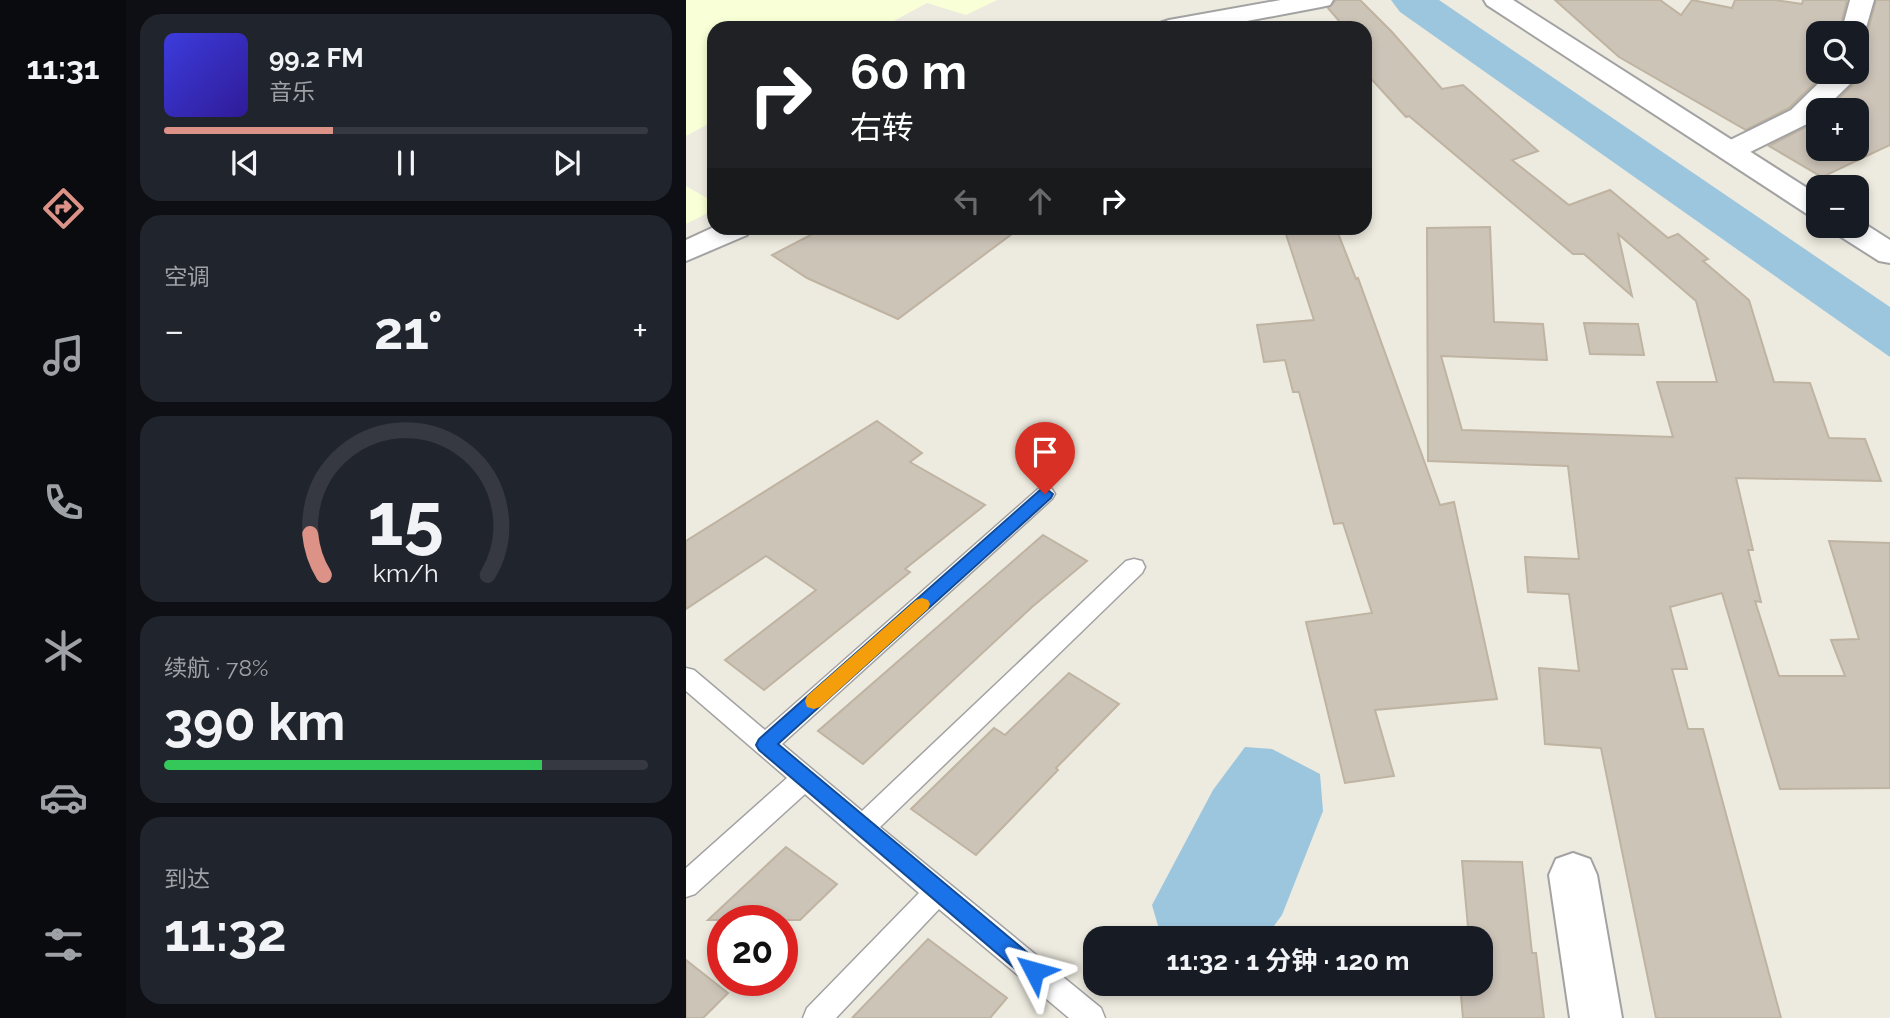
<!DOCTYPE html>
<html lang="zh">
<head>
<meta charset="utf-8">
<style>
  :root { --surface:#171b24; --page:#20242c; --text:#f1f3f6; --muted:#9ea1a6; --line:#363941; --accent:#dd9287 }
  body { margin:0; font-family:Raleway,"Noto Sans SC",sans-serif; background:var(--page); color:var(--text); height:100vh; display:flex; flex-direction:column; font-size:26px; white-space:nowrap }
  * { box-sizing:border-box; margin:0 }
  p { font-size:23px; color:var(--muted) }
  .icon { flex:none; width:38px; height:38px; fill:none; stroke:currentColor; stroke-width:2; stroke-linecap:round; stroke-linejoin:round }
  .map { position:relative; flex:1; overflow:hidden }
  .drawer { display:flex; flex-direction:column; gap:14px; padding:14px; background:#0d0f14; width:560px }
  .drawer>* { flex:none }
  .guide { position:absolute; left:21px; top:21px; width:665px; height:214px; border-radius:21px; box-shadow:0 4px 10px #0003; background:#202124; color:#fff; overflow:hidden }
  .buttons { position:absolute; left:1120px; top:21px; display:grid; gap:14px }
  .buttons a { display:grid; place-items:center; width:63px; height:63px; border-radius:14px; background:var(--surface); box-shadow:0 4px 10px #0003; font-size:35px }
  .speed { position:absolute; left:21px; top:905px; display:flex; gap:14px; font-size:35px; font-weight:700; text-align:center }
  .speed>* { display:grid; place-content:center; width:91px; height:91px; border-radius:50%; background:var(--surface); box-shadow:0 4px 10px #0003; line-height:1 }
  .speed .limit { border:10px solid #d22; background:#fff; color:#111 }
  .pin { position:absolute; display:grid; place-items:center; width:60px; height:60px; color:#fff; margin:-72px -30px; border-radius:50% 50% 50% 0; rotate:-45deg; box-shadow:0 0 7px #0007 }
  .pin .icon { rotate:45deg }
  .me { position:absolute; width:77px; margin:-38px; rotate:309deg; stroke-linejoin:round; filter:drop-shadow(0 0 5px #0008) }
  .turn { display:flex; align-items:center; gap:24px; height:147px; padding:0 28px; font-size:32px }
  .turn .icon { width:91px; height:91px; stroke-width:2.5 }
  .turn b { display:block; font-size:49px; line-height:60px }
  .lanes { display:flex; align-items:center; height:66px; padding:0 28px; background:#0003; justify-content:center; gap:35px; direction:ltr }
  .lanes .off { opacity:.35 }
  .big { font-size:52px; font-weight:700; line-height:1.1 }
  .drawer .widget { flex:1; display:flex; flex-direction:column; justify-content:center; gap:10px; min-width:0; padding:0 24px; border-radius:21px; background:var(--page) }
  .drawer .dial { align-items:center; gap:0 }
  .dial svg { height:182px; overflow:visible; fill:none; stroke:var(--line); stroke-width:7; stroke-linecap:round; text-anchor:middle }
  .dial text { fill:var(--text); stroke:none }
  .song { display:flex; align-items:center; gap:21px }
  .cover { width:84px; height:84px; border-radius:10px; background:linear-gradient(135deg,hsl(240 70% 55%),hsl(250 70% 35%)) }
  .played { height:7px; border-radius:4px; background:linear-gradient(90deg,var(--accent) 35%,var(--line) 35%) }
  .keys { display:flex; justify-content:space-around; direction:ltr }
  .heat { display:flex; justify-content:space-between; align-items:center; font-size:38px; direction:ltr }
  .charge { height:10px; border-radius:5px; background:linear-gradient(90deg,#34c759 78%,var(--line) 0) }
  .trip { position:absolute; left:397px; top:926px; width:410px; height:70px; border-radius:21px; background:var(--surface); box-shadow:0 4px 10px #0003; font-weight:700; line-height:70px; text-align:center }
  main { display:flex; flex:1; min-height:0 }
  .tabs { display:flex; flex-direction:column; width:126px; justify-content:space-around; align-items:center; background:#090b0e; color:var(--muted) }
  .tabs .icon { width:49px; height:49px }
  .tabs .active { color:var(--accent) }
  .tabs b { font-size:32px; color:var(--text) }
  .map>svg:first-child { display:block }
</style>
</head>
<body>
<main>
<nav class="tabs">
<b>11:31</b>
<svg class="icon active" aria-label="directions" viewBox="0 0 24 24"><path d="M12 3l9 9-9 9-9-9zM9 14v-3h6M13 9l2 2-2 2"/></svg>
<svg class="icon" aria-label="music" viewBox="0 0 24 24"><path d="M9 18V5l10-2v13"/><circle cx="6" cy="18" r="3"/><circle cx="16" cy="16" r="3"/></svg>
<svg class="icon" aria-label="phone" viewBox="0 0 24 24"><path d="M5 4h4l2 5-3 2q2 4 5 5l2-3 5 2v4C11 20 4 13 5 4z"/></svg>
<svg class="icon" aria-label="climate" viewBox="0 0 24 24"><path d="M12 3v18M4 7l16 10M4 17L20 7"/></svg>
<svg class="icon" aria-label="car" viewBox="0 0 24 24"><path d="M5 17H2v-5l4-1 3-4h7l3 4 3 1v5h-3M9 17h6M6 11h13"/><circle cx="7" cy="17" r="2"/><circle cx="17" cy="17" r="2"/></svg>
<svg class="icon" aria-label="filters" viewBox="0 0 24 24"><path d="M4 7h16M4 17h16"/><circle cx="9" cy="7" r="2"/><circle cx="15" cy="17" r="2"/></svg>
</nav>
<section class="drawer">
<div class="widget">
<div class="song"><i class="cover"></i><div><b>99.2 FM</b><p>音乐</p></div></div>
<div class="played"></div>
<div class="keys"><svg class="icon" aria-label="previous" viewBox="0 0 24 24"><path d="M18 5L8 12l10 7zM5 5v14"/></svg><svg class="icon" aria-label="pause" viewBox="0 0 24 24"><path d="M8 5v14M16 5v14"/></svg><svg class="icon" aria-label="next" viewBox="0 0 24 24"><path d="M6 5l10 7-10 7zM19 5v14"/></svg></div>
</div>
<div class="widget"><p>空调</p>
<div class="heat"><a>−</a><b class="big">21°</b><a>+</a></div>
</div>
<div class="widget dial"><svg viewBox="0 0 100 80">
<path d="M14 69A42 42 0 1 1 86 69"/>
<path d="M14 69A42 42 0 0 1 8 51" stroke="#dd9287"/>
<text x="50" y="56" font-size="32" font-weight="700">15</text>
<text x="50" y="72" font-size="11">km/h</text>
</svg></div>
<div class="widget"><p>续航 · 78%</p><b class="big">390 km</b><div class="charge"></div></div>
<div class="widget"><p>到达</p><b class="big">11:32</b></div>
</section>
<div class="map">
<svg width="1204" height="1018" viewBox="0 0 1204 1018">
  <rect width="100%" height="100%" fill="#edeadf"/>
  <g fill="#f9ffd6">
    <path d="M0 0H311L280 15 241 3 195 28H28V121L0 136Z"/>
    <path d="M0 186 28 202V210L0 224Z"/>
  </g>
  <g fill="#9cc6de">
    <path d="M705 0H753L1204 307V357L714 12Z"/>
    <path d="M559 747 586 749 634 774 637 811 596 915 579 938H492L473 929 466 905 527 790Z"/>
  </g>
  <g fill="#cdc4b8" stroke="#bfb3a1" stroke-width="2">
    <path d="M650 0H674L706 32 756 89 777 85 852 151 826 160 883 205 924 190 982 238 992 234 1022 259 1017 261 1063 300 1088 382 1124 383 1143 438 1179 439 1195 481 1050 478 1067 550H1062L1075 602 1069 601 1093 676H1159L1145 640 1173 639 1143 541 1204 543V788L1094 789 1036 593 984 607 1001 669H986L1002 729H1017L1095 1018H970L915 748 859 744 853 668 893 671 883 594 842 592 839 557 893 559 882 466 742 461 741 228 804 227 808 322 857 324 861 360 755 356 776 430 987 437 971 382H1031L1010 301 932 234 946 296 898 254H887L723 116 720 117 679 72V28H659L642 8Z"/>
    <path d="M869 0H974L995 15 1006 0 1046 8 1049 0H1089L1116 4 1117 0H1161L1153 33H1132V72H1140L1103 108 1060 130 933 57Z"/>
    <path d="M1190 0H1204V145L1136 177 1083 146 1126 124 1132 118V149H1171V110H1141L1167 85 1172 73 1171 42 1180 39Z"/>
    <path d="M138 228H334L212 319 121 278 86 255Z"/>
    <path d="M598 228H650L670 279 672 278 754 505 768 502 811 699 689 710 708 776 659 783 620 622 686 613 657 523 648 524 613 392H607L599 360 578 362 571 325 628 320Z"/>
    <path d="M898 323 952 324 958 355 904 354Z"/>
    <path d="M191 421 236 453 224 462 299 505 219 569 224 572 78 690 39 660 130 590 80 556 0 609V541Z"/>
    <path d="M357 535 401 561 346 607 177 764 132 731Z"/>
    <path d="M383 673 433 704 370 768 372 770 290 855 225 809 308 728 319 735Z"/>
    <path d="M100 847 151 884 114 920H22Z"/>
    <path d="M776 861 836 862 846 953H850L858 1018H777L774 984H794V938H783Z"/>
    <path d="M242 939 321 998 304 1018H166Z"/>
    <path d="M0 960 42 993 17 1018H0Z"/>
  </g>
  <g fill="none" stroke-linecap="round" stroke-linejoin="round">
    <g stroke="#a2a2a2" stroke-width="3">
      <path id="service" d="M359 487 366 489 369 494 366 499 96 744 176 811 440 561 448 559 456 561 459 567 456 573 194 827 415 1008 419 1018H383L253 909 150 1018H117L121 1008 233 893 119 794 9 894 0 897V868L101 778 0 691V668L8 670 79 730 352 489Z"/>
    </g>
    <g stroke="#a2a2a2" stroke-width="4">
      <g id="minor">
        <path d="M595 0H647L644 5 635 7 524 28H470L474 23 483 20Z"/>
        <path d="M1164 0H1188L1177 38 1171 40V33H1155Z"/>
        <path d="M1144 72H1170L1165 83 1137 110H1132V115L1125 122 1054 157 1044 160 1034 157 1030 151 1034 145 1105 110Z"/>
        <path d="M28 227 65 228 61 235 0 261V240Z"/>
        <path d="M887 853 904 859 911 875 936 1018H884L863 875 870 859Z"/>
      </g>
    </g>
    <g stroke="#a2a2a2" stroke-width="4">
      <g id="tertiary">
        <path d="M798 0H827L1132 195V217L1121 214 801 5Z"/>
        <path d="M1171 219 1204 240V263L1193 261 1149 233 1145 226H1171Z"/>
      </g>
    </g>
    <use href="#service" fill="#fff" fill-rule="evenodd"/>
    <use href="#minor" fill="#fff" fill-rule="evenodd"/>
    <use href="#tertiary" fill="#fff" fill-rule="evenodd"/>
  </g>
  <path fill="#1a73e8" stroke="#114b97" stroke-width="2" d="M359 488 367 494 365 498 92 744 355 964 358 971 355 978 348 981 340 978 73 750 70 745 73 739 354 490Z"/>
  <path fill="#f59e0b" d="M236 598 242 600 244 604 242 609 134 707 128 709 121 707 119 701 121 696 230 600Z"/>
</svg>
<div class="buttons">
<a><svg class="icon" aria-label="search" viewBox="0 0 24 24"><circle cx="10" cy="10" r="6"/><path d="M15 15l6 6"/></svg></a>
<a>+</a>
<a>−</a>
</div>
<div class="speed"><div class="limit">20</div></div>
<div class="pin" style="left:359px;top:494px;background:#d93025"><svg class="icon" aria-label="arrive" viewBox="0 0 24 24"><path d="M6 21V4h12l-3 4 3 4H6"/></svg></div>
<svg class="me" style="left:348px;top:971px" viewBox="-20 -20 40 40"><path d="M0-17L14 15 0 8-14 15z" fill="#1a73e8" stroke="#fff" stroke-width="4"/></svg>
<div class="trip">11:32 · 1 分钟 · 120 m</div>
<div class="guide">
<div class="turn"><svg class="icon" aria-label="right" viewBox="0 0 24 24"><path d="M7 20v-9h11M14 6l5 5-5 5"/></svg><div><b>60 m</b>右转</div></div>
<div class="lanes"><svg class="icon off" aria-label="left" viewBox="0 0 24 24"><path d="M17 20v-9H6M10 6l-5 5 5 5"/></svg><svg class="icon off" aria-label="ahead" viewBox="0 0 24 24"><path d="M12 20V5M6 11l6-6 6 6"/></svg><svg class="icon" aria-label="right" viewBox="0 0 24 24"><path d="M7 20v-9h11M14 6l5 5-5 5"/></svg></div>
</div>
</div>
</main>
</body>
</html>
